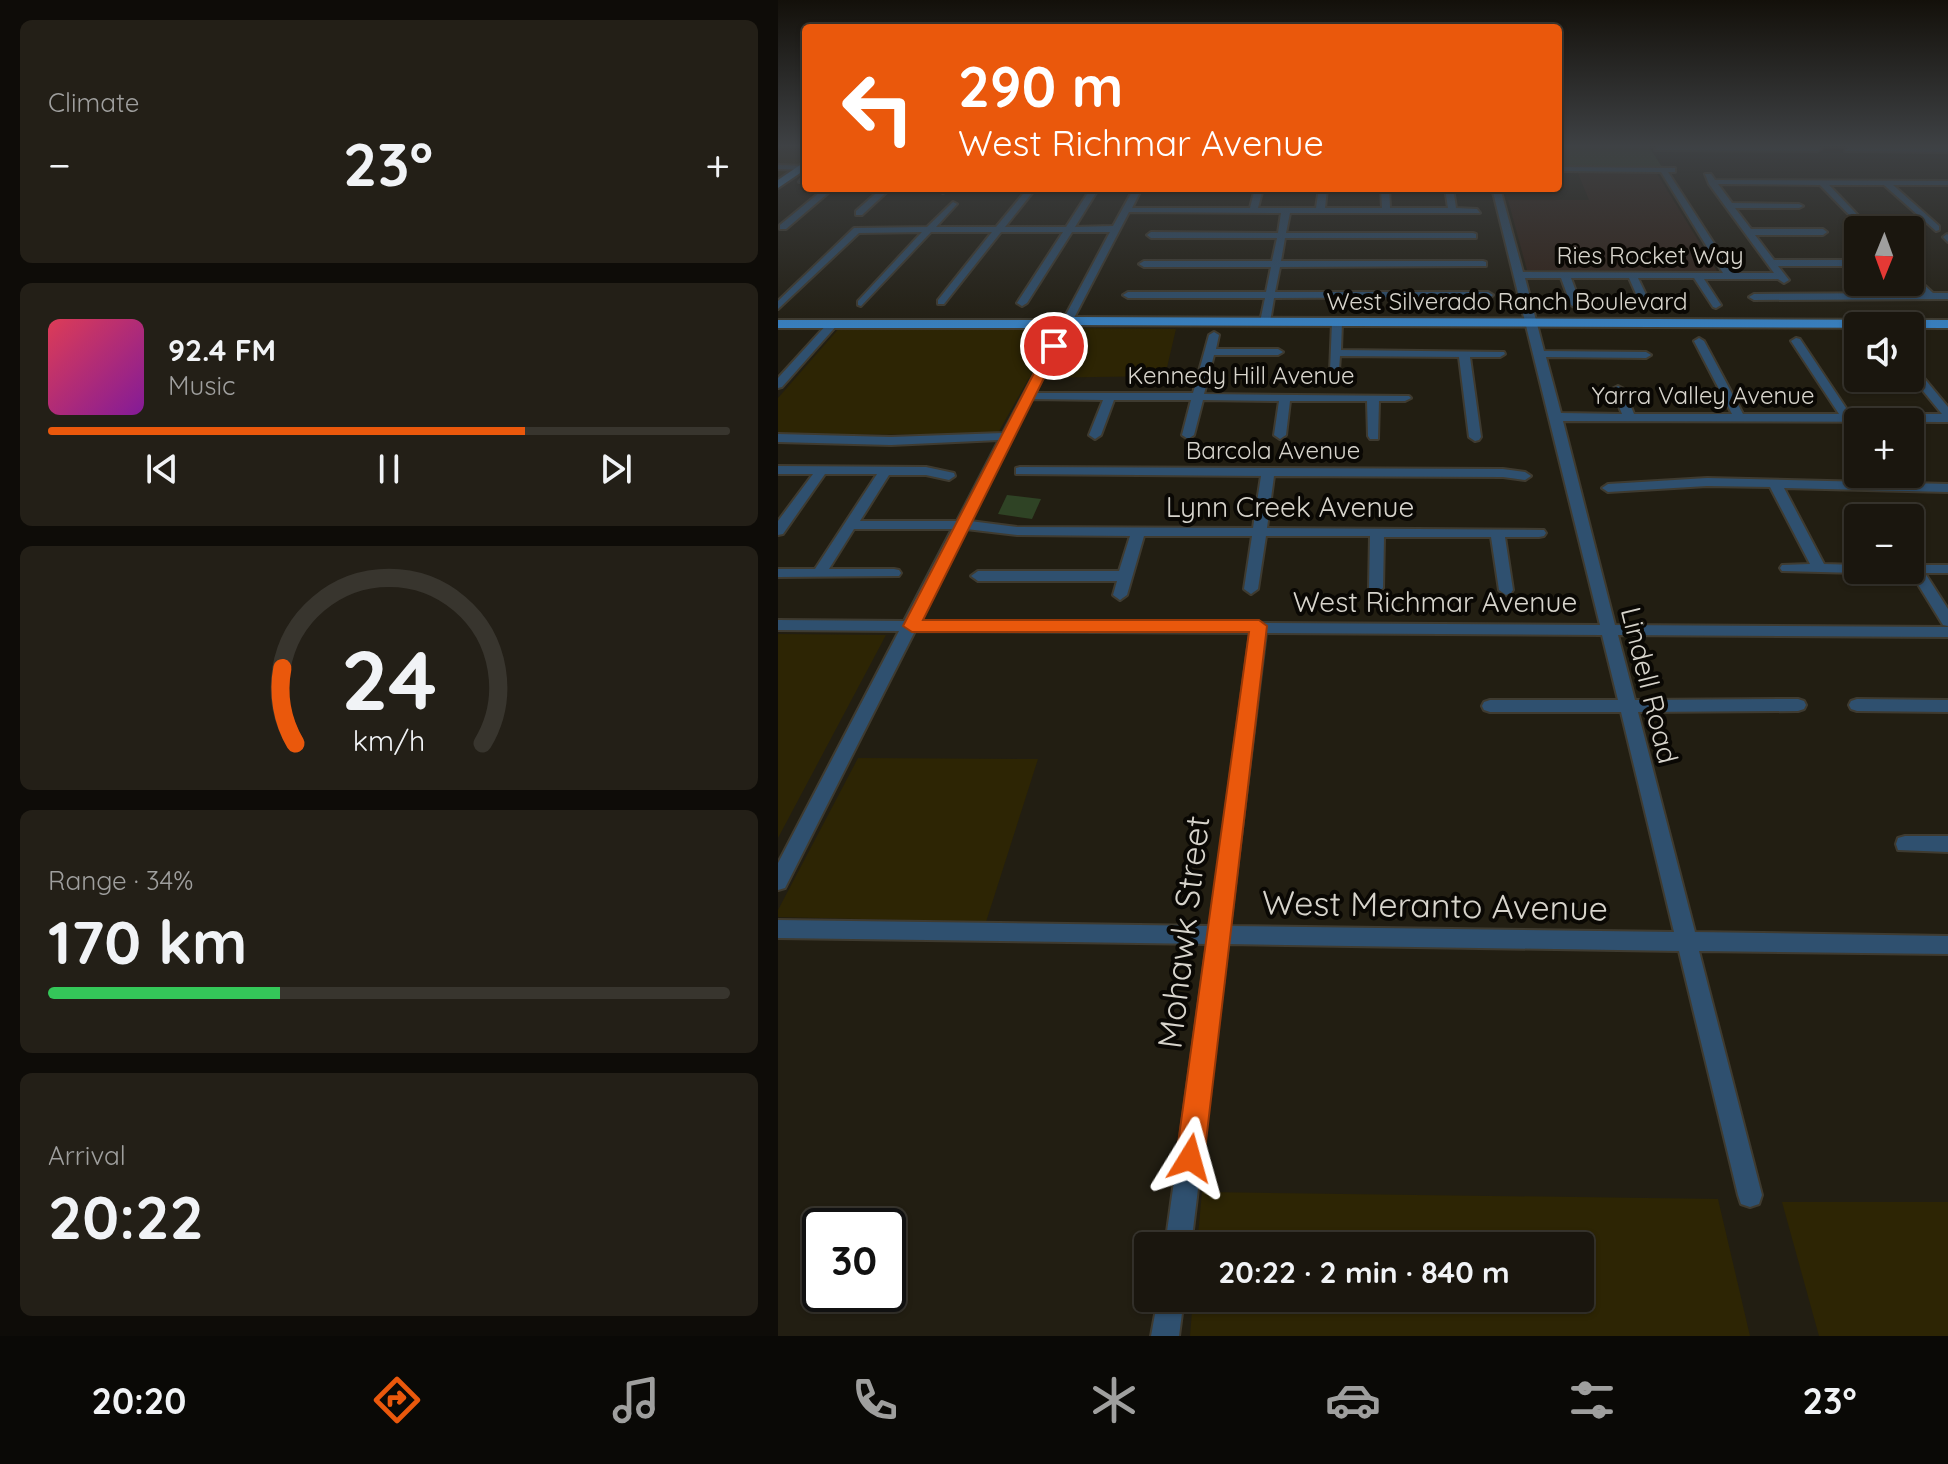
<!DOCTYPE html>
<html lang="en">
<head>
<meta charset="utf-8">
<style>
  :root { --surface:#1a160e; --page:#231f17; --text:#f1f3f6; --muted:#9f9f9e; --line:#38352e; --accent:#ea580c }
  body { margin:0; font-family:Quicksand,sans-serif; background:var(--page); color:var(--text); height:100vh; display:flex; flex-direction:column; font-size:30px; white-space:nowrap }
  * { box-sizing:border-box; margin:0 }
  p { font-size:26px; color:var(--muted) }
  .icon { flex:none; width:44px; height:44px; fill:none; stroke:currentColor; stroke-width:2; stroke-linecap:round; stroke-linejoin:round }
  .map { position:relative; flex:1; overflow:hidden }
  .side { display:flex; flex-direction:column; gap:20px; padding:20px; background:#0e0c08; width:778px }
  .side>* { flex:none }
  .top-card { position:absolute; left:24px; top:24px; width:760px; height:168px; border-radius:8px; box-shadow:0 2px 6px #0004,0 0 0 2px var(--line); background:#ea580c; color:#fff; overflow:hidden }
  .needle { width:52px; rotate:181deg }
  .tools { position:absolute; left:1066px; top:216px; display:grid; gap:16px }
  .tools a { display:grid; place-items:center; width:80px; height:80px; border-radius:8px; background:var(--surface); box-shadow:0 2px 6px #0004,0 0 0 2px var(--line); font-size:40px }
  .speed { position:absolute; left:24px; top:1208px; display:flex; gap:16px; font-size:40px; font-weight:700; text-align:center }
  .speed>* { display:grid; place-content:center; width:104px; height:104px; border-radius:50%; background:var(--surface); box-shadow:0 2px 6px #0004,0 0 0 2px var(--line); line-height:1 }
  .speed .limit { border:4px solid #111; border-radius:12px; background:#fff; color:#111 }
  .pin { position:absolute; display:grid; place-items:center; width:68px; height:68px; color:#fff; margin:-34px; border:4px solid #fff; border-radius:50%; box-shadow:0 2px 8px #0007 }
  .me { position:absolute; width:88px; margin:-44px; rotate:8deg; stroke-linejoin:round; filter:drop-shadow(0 0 6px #0008) }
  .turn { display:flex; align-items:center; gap:28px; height:168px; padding:0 24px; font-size:36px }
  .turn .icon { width:104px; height:104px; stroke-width:2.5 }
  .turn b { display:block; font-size:56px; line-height:68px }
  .big { font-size:60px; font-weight:700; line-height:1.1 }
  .side .tile { flex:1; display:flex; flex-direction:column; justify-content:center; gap:12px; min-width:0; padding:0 28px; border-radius:12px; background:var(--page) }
  .side .dial { align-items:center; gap:0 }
  .dial svg { height:208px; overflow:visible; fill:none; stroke:var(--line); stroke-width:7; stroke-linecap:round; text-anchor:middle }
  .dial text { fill:var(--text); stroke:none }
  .song { display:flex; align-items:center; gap:24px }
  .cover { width:96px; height:96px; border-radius:12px; background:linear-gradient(135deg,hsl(350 70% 55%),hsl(290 70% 35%)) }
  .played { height:8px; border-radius:4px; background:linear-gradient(90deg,var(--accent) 70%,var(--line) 70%) }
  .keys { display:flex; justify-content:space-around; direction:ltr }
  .heat { display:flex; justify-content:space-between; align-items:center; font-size:44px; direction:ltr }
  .charge { height:12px; border-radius:6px; background:linear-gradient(90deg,#34c759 34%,var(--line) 0) }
  .trip { position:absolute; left:356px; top:1232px; width:460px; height:80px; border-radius:8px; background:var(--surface); box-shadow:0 2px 6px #0004,0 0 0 2px var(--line); font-weight:700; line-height:80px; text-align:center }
  .tabs { display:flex; height:128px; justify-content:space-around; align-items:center; background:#0a0906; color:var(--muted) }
  .tabs .icon { width:56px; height:56px }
  .tabs .current { color:var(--accent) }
  .tabs b { font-size:36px; color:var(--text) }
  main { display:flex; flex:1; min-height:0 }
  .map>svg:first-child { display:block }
</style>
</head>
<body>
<main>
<section class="side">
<div class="tile"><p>Climate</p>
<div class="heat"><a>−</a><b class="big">23°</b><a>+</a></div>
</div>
<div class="tile">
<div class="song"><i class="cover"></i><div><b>92.4 FM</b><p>Music</p></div></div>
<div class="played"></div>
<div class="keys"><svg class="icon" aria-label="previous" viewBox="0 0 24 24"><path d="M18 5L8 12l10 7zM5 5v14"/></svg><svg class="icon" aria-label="pause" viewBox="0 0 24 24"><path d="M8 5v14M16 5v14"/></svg><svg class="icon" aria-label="next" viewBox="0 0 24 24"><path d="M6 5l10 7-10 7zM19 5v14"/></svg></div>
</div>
<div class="tile dial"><svg viewBox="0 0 100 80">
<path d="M14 69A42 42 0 1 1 86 69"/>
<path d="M14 69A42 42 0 0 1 9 40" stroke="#ea580c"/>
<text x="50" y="56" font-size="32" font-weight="700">24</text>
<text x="50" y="72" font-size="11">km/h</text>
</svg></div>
<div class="tile"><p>Range · 34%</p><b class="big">170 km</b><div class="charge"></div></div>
<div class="tile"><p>Arrival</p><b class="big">20:22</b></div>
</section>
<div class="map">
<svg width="1170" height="1336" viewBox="0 0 1170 1336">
  <rect width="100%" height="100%" fill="#221e12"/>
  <path fill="#312117" d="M799 171 878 172 939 271 749 270 730 200H811Z"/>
  <g fill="#2f4325">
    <path d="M780 144H869L884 167H780Z"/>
    <path d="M229 495 263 499 254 519 220 514Z"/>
  </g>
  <g fill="#2d2504">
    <path d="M0 144H28V159L0 179Z"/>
    <path d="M63 326 398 329 387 376 251 378 219 435 0 434V398Z"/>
    <path d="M0 634 108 635 0 838Z"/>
    <path d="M80 758 260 759 208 922 0 917V910Z"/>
    <path d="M424 1192 940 1199 972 1336H412L415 1298H802V1246H419Z"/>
    <path d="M1004 1202H1170V1336H1041Z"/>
  </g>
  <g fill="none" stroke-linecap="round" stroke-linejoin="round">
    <g stroke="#3f3b30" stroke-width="4">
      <g id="minor">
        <path d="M880 146 1039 147 1043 149 1039 151 877 150Z"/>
        <path d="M1070 147 1170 148V152L1067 151Z"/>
        <path d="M0 165 28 166V170L0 169Z"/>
        <path d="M780 167 897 168V172H890L955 273H996L931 184 927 174H933L937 180 1170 181V185H1115L1161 226V230L1158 231 1106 185H1051L1092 228 1086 230 1042 185 940 184 954 203 1021 204 1025 206 1021 208H957L973 229H1045L1049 232 1045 235H977L996 260H1071L1076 263 1071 266H1000L1011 280 1006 283 1000 279H926L943 305 938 308 935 307 916 278H860L873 305 868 308 863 305 851 278H793L803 305 798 308 793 305 783 278H747L766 351 868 352 873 355 868 358 768 357 783 413 844 414 834 389 840 386 846 389 856 414H954L916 341 921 338 926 341 965 414H1061L1013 341 1018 338 1022 339 1072 414H1164L1132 375V365L1136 366 1170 407V422L785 421 837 625 1170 627V637L840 635 857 700 1020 699 1026 701 1028 705 1026 709 1020 711 860 712 917 932 1170 936V954L921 951 984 1195 981 1204 972 1207 963 1204 960 1195 901 951 450 944 413 1246H387L429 944 0 938V920L432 926 472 633 137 631 7 888 0 890V863L121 631 0 630V620L126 621 174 529H76L51 569H116L121 570 123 573 121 576 0 577V569H37L99 474H47L5 534 0 535V521L35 474H0V466L148 467 176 473 177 476 171 480 148 475H111L82 521H179L221 440 113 445 0 442V434L113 437 225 433 332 232H294L249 303 244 306 239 303 285 232H223L166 304H160V300L214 232H153L83 306 80 305V301L144 232 81 233 0 309V301L76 228 149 227 175 202 179 204 158 227H218L250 188H258L227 227H288L313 188H321L297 227 335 226 356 188H364L354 208H472L477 188H485L480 208H538L541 188H549L547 208H604L603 188H611L612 208H670L667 188H675L678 208 699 209 702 213H512L508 233H695L698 234V238H507L503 261H705L708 262V266L502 267 497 292H710L715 295 713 297 496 298 492 322 487 325 482 322 487 298H350L345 295 350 292H488L493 267H366L361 264 366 261H494L499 238H373L369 235 373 232 500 233 503 213 351 212 257 393H415L431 335 436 332 441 335 438 349H500L505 352 500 355H436L426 394 631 396 633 398 627 401H601L600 439H592L590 436 589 401H512L508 435 502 439 496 435 501 401 425 400 416 435 410 439 404 435 413 400H336L323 435 317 439 311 435 325 400 253 399 192 521 239 527 475 528 483 476 238 474V468L242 467 725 469 747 472 753 476 747 480 725 477 496 476 489 528 766 530 768 533 766 536 761 537H727L735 590 733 593 728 595 721 590 713 537H606L605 588 598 593 591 588 592 536H488L480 589 473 594 466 589 474 536H366L349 595 342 600 335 595 339 581H200L193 576 200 571H341L352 536 239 535 188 529 142 621 822 625 714 188H722L745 272 945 273 883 172 780 171ZM488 633 824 635 840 700H712L706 702 704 706 706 710 712 712H843L896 932 452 926Z"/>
        <path d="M24 178H28V182H21Z"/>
        <path d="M47 188H56L8 229H2V225Z"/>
        <path d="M104 188H113L84 215H78V211Z"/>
        <path d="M163 188H171L165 193 161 191Z"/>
        <path d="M1169 234 1170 235V242L1165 237Z"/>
        <path d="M1132 272 1155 293H1170V299L976 300 971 297 976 294 1144 293 1132 281Z"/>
        <path d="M559 319 564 322 563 350 726 352 727 354 722 357H692L703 437 701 440 697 441 691 437 681 357 562 356 561 370 552 372 554 322Z"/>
        <path d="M51 322 60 324 4 387 0 388V378Z"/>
        <path d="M929 478 1170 484V492L1006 488 1046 564 1080 565V570H1086L1080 573 1004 571 1002 568 1004 565 1032 564 992 487 929 486 830 492 824 488 830 484Z"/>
        <path d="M1132 565H1170V573H1147L1170 609V626L1165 625 1133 573 1126 570H1132Z"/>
        <path d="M1079 699 1170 700V712L1079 711 1073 709 1071 705 1073 701Z"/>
        <path d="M1127 836H1170V852L1120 850 1118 844 1120 838Z"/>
        <path d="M380 1298H406L401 1336H373Z"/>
      </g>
    </g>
    <g stroke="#3f3b30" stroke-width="4">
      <g id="major">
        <path d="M28 161V169L0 188V180Z"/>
        <path d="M288 317 1170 320V328L288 325 267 328H0V320H267Z"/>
      </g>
    </g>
    <use href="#minor" fill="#2f506f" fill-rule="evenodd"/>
    <use href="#major" fill="#3880c0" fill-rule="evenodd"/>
  </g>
  <linearGradient id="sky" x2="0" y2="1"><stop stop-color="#13100a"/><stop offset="0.44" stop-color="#3e4144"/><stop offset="1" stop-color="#3e4144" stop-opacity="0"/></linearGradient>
  <rect width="1170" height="331" fill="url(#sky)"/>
  <path fill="#ea580c" stroke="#983908" stroke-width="2" d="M276 343 282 346 145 620H481L489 626 426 1158 422 1168 412 1172 402 1168 398 1158 471 632H134L125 626 270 346Z"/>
  <g text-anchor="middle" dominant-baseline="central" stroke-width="8" stroke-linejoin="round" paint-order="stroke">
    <g font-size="24" fill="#d7d4cc" stroke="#0a0804">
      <text x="872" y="255">Ries Rocket Way</text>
      <text x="729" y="301">West Silverado Ranch Boulevard</text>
      <text x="463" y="375">Kennedy Hill Avenue</text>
      <text x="925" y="395">Yarra Valley Avenue</text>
      <text x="495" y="450">Barcola Avenue</text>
    </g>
    <g font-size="28" fill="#d7d4cc" stroke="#0a0804">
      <text x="512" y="506">Lynn Creek Avenue</text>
      <text x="657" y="601">West Richmar Avenue</text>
      <text transform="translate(872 685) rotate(76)">Lindell Road</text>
    </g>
    <g font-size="34" fill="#d7d4cc" stroke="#0a0804">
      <text transform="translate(657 905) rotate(1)">West Meranto Avenue</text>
      <text transform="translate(405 932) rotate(-83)">Mohawk Street</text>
    </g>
  </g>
</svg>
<div class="tools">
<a><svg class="needle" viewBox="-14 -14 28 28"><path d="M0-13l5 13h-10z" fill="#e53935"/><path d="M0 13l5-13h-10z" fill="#9f9f9e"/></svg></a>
<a><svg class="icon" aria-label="sound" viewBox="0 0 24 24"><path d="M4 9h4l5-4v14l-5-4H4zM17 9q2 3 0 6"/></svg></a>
<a>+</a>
<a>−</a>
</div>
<div class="speed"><div class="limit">30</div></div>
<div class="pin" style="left:276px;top:346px;background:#d93025"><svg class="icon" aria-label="arrive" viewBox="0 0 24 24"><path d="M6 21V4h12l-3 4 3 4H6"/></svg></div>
<svg class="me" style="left:412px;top:1158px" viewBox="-20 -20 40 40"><path d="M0-17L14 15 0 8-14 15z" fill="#ea580c" stroke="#fff" stroke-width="4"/></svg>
<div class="trip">20:22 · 2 min · 840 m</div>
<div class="top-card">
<div class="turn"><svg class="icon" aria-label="left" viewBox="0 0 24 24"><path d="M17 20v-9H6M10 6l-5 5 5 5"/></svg><div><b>290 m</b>West Richmar Avenue</div></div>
</div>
</div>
</main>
<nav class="tabs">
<b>20:20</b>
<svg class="icon current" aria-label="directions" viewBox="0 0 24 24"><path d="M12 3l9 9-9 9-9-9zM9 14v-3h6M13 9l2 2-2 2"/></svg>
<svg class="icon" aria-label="music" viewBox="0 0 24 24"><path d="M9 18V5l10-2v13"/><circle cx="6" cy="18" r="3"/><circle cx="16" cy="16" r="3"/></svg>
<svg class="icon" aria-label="phone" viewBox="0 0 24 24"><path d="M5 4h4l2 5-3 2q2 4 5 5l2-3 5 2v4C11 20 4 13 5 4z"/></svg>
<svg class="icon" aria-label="climate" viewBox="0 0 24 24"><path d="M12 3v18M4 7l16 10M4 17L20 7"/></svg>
<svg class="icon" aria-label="car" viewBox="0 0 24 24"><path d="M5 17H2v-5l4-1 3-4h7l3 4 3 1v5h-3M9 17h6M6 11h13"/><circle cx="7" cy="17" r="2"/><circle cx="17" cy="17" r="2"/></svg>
<svg class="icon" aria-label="filters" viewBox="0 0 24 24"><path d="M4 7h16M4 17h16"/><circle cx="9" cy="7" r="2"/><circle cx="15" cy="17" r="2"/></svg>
<b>23°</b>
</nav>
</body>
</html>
